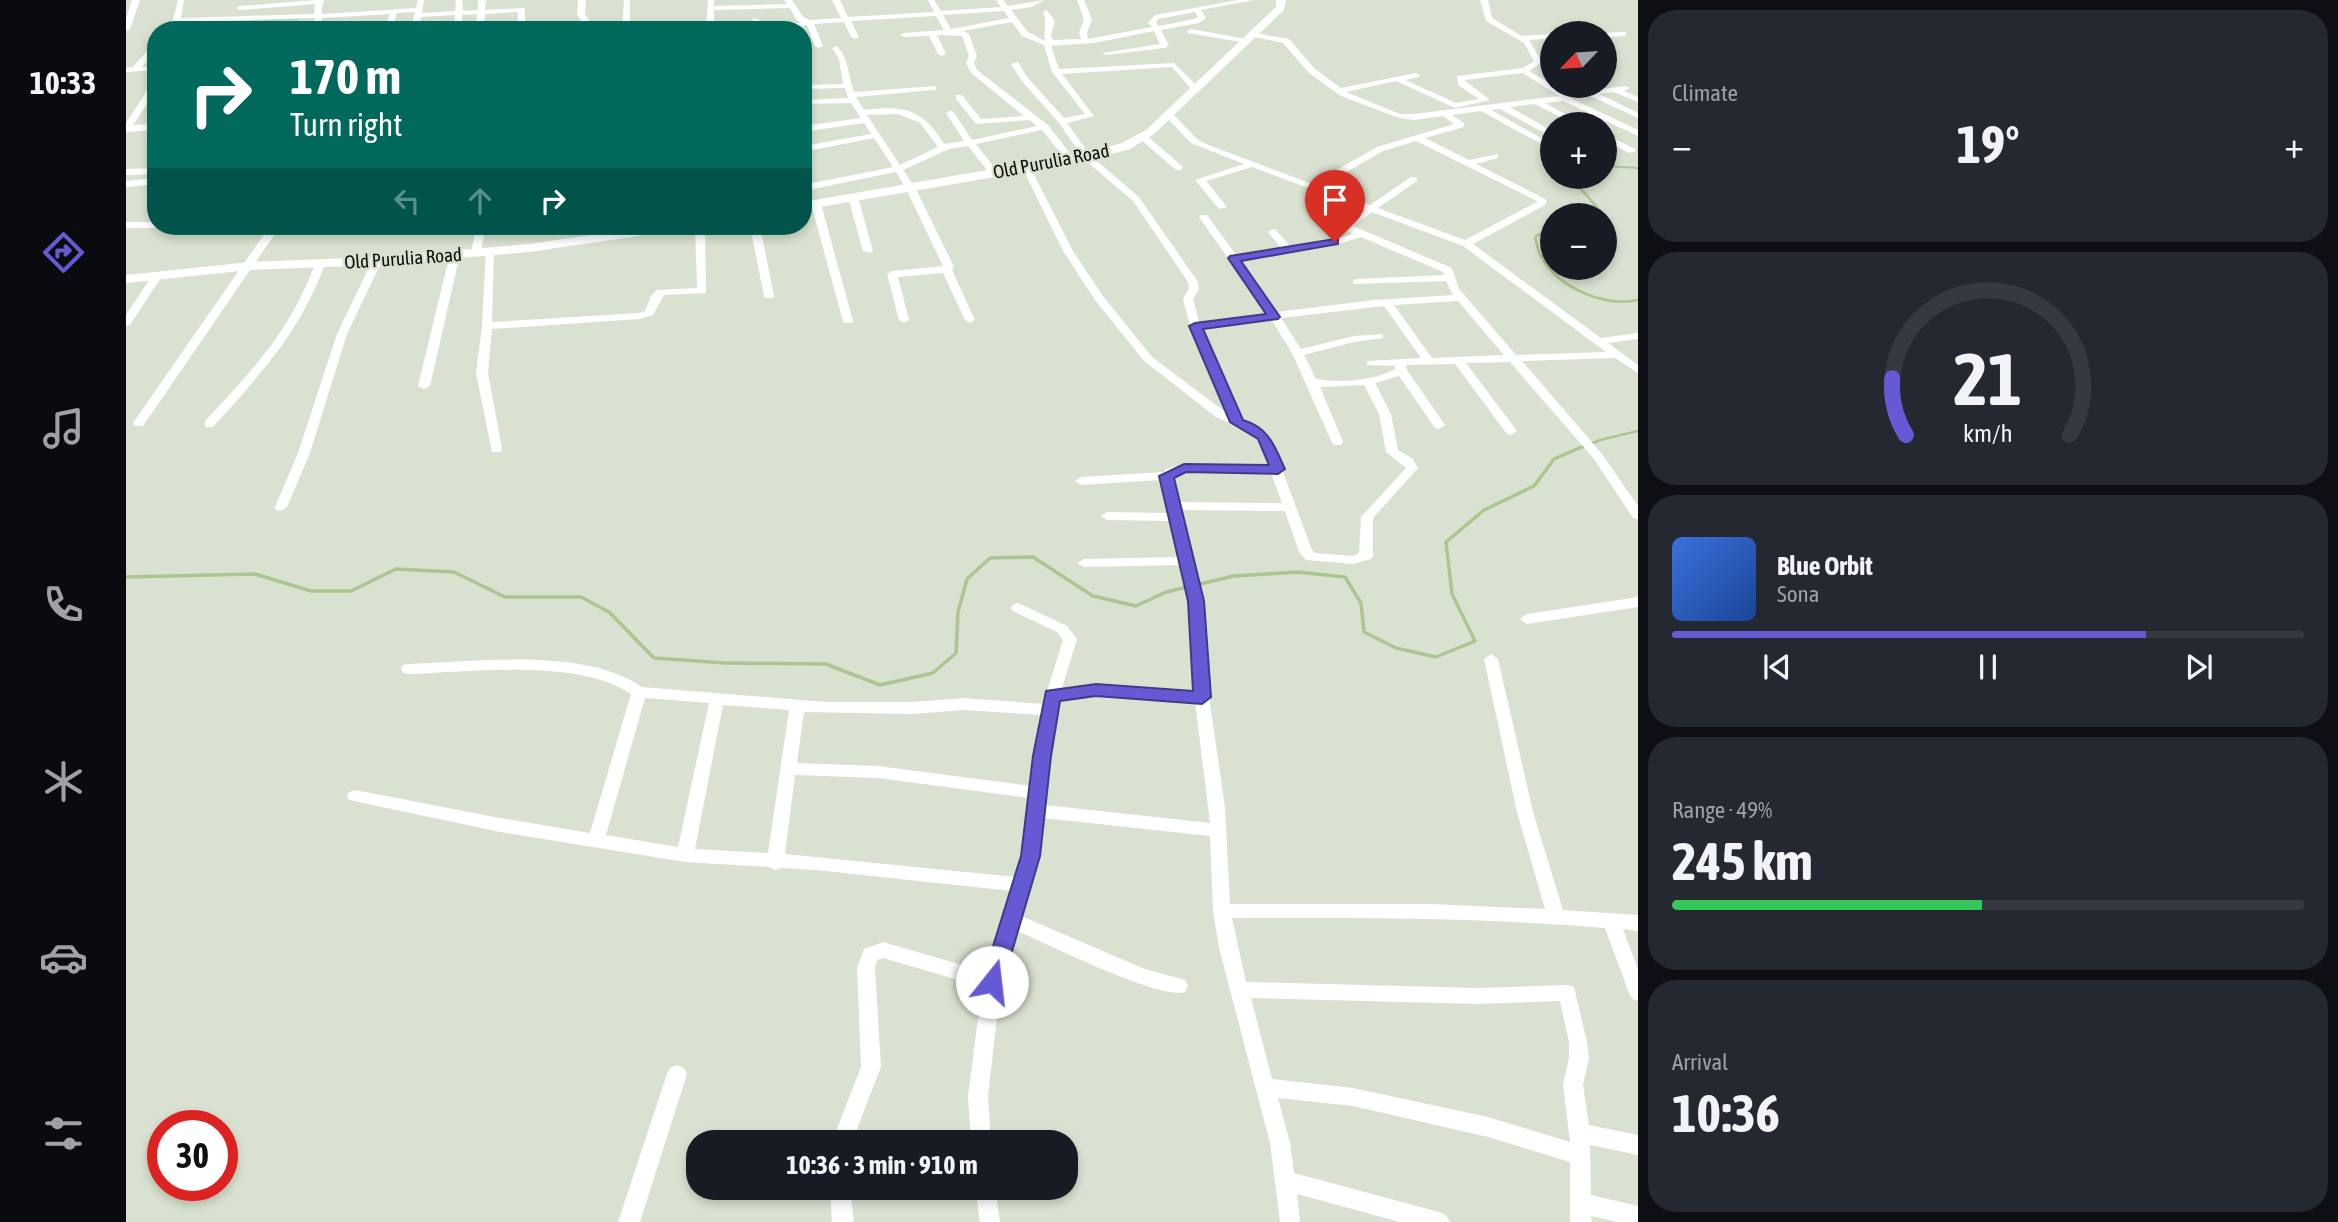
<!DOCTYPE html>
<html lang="en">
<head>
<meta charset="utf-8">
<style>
  :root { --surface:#171b24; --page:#242831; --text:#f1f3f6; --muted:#9ea1a6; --line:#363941; --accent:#655ad3 }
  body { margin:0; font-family:"Asap Condensed",sans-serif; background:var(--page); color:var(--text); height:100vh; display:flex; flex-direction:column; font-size:26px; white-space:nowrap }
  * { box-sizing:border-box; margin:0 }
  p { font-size:23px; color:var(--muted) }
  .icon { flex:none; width:38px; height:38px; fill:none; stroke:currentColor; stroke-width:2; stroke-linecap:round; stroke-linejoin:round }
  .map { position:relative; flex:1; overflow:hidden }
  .panel { display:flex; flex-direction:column; gap:10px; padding:10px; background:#0d0f14; width:700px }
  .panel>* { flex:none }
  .banner { position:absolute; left:21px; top:21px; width:665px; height:214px; border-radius:28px; box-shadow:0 4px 10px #0003; background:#00695c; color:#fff; overflow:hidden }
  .needle { width:46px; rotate:245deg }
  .fabs { position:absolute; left:1414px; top:21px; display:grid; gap:14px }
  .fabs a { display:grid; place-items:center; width:77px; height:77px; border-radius:50%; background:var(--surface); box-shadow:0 4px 10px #0003; font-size:35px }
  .speed { position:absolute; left:21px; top:1110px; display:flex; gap:14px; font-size:35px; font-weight:700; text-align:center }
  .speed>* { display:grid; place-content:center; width:91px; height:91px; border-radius:50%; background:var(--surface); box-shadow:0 4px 10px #0003; line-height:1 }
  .speed .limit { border:10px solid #d22; background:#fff; color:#111 }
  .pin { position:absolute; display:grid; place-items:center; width:60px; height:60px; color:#fff; margin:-72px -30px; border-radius:50% 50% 50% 0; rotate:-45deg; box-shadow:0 0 7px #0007 }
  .pin .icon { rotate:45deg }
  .me { position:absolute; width:77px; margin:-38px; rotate:16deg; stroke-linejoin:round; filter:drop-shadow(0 0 5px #0008) }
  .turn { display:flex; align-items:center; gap:24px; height:147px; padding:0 28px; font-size:32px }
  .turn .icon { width:91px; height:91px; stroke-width:2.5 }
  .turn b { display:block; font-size:49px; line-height:60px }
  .lanes { display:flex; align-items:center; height:66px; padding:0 28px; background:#0003; justify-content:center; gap:35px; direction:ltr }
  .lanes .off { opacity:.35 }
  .big { font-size:52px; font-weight:700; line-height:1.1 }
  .panel .tile { flex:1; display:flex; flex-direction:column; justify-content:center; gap:10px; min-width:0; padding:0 24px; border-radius:28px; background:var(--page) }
  .panel .dial { align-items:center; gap:0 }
  .dial svg { height:182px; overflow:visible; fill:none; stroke:var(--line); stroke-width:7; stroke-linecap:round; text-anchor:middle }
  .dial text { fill:var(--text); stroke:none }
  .song { display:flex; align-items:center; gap:21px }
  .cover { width:84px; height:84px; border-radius:10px; background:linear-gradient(135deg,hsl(220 70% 55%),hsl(220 70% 35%)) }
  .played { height:7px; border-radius:4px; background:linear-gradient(90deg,var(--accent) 75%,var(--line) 75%) }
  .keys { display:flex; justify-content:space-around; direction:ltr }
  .heat { display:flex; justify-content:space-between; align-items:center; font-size:38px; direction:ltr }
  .charge { height:10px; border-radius:5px; background:linear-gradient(90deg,#34c759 49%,var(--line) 0) }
  .trip { position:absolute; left:560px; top:1130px; width:392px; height:70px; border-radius:28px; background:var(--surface); box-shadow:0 4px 10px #0003; font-weight:700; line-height:70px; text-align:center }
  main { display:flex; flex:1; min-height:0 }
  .dock { display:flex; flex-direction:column; width:126px; justify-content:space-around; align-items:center; background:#090b0e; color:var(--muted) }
  .dock .icon { width:49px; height:49px }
  .dock .active { color:var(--accent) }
  .dock b { font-size:32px; color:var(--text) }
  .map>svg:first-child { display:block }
</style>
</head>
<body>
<main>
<nav class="dock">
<b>10:33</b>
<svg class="icon active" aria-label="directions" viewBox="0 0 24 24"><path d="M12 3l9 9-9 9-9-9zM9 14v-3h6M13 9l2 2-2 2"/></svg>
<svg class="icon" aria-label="music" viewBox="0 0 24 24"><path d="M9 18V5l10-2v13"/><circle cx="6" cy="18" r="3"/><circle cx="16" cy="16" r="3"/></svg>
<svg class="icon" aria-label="phone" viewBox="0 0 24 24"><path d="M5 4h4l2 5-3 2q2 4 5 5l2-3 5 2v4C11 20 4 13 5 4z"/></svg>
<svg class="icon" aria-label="climate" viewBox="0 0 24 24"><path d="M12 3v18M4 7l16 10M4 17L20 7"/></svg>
<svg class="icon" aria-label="car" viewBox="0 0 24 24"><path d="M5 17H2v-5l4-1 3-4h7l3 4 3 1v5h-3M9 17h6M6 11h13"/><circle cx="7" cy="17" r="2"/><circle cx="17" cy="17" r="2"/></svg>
<svg class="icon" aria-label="filters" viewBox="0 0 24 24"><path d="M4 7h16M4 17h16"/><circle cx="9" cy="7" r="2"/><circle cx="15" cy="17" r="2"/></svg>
</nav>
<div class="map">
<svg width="1512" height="1222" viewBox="0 0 1512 1222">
  <rect width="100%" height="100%" fill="#d9e2d0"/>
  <path fill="#cad7be" d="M173 18 168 30H119L123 21Z"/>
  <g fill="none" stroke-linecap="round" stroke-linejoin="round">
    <g stroke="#abc691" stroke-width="2">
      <path d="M1479 166 1512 168"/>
      <path d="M1445 177 1459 194"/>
    </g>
    <g stroke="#abc691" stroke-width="2.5">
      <path d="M1458 192 1473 210 1458 215"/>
      <path d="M1426 227 1409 237C1411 244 1412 252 1416 258 1434 289 1479 307 1512 300"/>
      <path d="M1454 448 1474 440 1512 431"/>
    </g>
    <path stroke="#abc691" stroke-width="3.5" d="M0 577 129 574 185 591H225L270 569 328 572 379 597H455L483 612 528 658 599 663 700 664 754 685 807 673 830 653 832 612 841 579 864 558 907 557 967 596 1010 606 1040 592 1108 576 1172 572 1219 577 1235 603 1238 632 1270 648 1310 657 1349 641 1326 594 1320 542 1358 510 1408 486 1428 459 1458 446"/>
    <g fill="#fff" fill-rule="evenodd">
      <path d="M6 0H14L4 29 0 31V19Z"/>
      <path d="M52 0H58L55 18 188 14 189 4 114 10 110 8 114 6 190 0H198L195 12 197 14 290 8 292 0H298L296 13 329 11 330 0H336L337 11 352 10V0H360L359 10 399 8V30H391L392 12 359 14 358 30H350L351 14 336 15V30H328L329 15 295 17 293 30H285L289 12 271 13 266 30H258L264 14 196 18 193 30H185L189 18 53 22 47 30H40L47 20Z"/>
      <path d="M452 0H460L459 14 469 30H461L451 14Z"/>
      <path d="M498 0H504V30H496Z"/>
      <path d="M582 0H588V6L661 4 658 0H666L677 17 684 20 715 18 706 0H714L722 17 808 12 802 0H808L815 11 875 7 870 0H877L882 6 918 0 906 7 885 10 902 32 919 41C917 31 922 23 917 12L921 10 929 21 925 35 927 40 955 39 953 33 958 19 951 0H958L966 19 961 33 962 39 1026 27 1022 23 1029 15 1112 0H1128L1075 10 1080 18 1073 23 1035 30 1043 46 1039 48 980 55 976 53 1034 44 1028 31 968 43 925 46 933 69 1048 63 1074 89 1067 91 1046 67 936 74 968 116 941 123 964 155 1013 197 1072 282 1073 289 1067 299 1073 322 1141 314 1073 217 1075 215H1081L1110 255 1155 248 1142 232 1147 229 1150 230 1164 246 1208 239 1227 234 1189 214 1197 212 1219 222 1238 209 1126 167 1080 181 1101 207 1093 209 1069 180 1118 164 1065 143 1041 118V114H1047L1071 139 1080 144 1186 184 1251 147 1328 124 1317 116 1288 120 1273 118 1215 96 1183 73 1157 43 1124 36V32L1163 39 1189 69 1215 88 1290 73 1294 75 1293 77 1279 80 1330 103 1353 99 1332 85 1331 76 1397 68 1408 61 1398 43 1360 21 1354 0H1362L1366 18 1396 36 1426 34V38L1403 40 1416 62 1403 71 1441 93 1500 86 1504 88 1498 91 1512 97V102L1488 92 1473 94 1512 113V118L1462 95 1444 98 1512 130V136L1437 101 1419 103 1458 124H1448L1409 104 1384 107 1426 131V137L1374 109 1365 110 1426 144V150L1355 111 1326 115 1338 123V127L1299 138 1343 160 1372 154V158L1350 164 1421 200 1419 205 1347 244 1475 338 1512 333V339L1482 343 1512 365V373L1489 358 1396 361 1476 454 1512 506V519L1507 518 1468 459 1384 362 1340 363 1391 431 1385 435 1381 434 1329 364 1280 365 1281 370 1319 425 1313 429 1309 428 1273 376 1249 383 1265 414 1272 450 1287 459 1292 468 1247 518V556L1245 559 1227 564 1180 560 1173 552 1159 511 1054 510 1077 601 1083 697 1099 807 1104 904H1304L1419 909 1391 812 1358 659 1365 654 1372 659 1407 812 1437 910 1512 915V931L1497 929 1512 969V1001L1506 999 1503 993 1479 928C1355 917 1230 918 1106 918L1120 982 1351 988 1442 985 1448 987 1461 1042 1463 1058 1457 1085 1463 1125 1512 1135V1155L1464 1145 1465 1195 1512 1206V1222H1492L1465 1216 1466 1222H1444V1162L1362 1137 1227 1106 1152 1098 1164 1143 1168 1173 1313 1212 1320 1215 1324 1222H1274L1171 1194 1174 1222H1154L1144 1143 1093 948 1087 911 1084 836 917 818 913 856 895 916 1019 969 1059 980 1062 986 1059 992C1035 1001 920 943 891 931L875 982 862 1096 865 1143H845L842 1096 856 987 757 958 751 960 749 968 755 1067 732 1126 728 1143H708L712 1126 735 1067 731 968 738 949 757 942 860 972 886 891 690 870 655 868 649 870 643 867 559 862 374 832 223 800 221 796 223 792 229 790 374 818 464 833 505 694C452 658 345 672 282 674L277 673 275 669 277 665 282 664C351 662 457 647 516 687L700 702H786L838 698 917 704 937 640 931 632 887 611 885 608 887 605 892 603 941 626 951 639 936 688 970 685 1068 691 1063 601 1054 565 958 567 951 563 958 559 1052 557 1044 521 981 520 975 516 981 512 1042 513 1034 480 955 485 949 481 955 477 1038 472 1040 469 1058 464 1142 465 1133 439 1120 430 1090 417 1018 361 969 300 937 251 896 167 897 165 904 167 947 251 977 296 1026 357 1102 414 1064 326 1057 299 1063 289 1062 282 1007 201 958 159 933 123 895 80 885 64 892 62 901 77 938 118 959 114 926 72 918 45 896 36 886 22 837 31 843 34 851 56 848 63 851 70 922 125 949 160 942 162 916 130 850 144 871 171V175H865L842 146 823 149 777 170 789 187 828 267 826 270 849 320 844 323 839 320 817 273 772 277 783 320 778 323 773 320 761 274 766 271 817 266 779 187 770 172 677 191V185L767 167 748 138 677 152V146L745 134 738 123 677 132V126L735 118 725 103 677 104V100L722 98 719 88 677 89V85L717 84 713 59 706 48 710 46C723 56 722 76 728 92L810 86V90H807L730 97 738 110C778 105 797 109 818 144L838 141 820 113 824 111H827L846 140 911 126 904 120 850 124 830 99V95H836L855 119 898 116 845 73 840 63 843 56 836 36 811 35 820 54 816 56 812 54 803 36 778 37 774 35 778 33 818 30 810 16 725 21 733 37 729 39 725 37 718 22 688 24 697 46 693 48 689 46 681 25 661 30H645L676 22 671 21 664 8 588 10V30H580ZM878 11 883 18 825 29 817 15ZM1069 12 1072 17 1068 19 1033 26 1030 23 1032 19ZM1397 73 1433 96 1288 114H1274L1220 92 1270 81 1329 108 1364 100 1338 80ZM772 114 794 123 812 147 774 165 741 115ZM1290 141 1411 201V202L1339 240 1252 208 1291 181V177H1285L1244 205 1195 187 1257 151ZM1246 212 1337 246 1480 352 1390 355 1333 289 1326 268 1227 226ZM1235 237 1317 272 1318 275 1231 279 1227 280V284L1320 281 1327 295 1248 300 1151 312 1114 260 1209 245ZM1332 301 1378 355 1306 358 1268 305ZM1258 306 1295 358 1241 361V365L1269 366V369C1247 381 1216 383 1190 379L1178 355 1228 342 1257 338V334L1228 336 1175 349 1155 318ZM1145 319 1166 353 1207 445H1215L1217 442 1194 387 1238 385 1253 414 1260 452 1280 468 1235 517 1233 553 1227 556 1189 553 1186 550 1144 437 1128 424 1116 420 1076 328ZM1059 472 1145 473 1156 503 1052 502 1046 481 1049 474ZM970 695 1069 702 1084 823 919 805 933 700ZM519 698 583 703 552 847 480 835ZM597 705 663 710 642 853 569 849ZM838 710 915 715 905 786 752 766 671 763 678 712 786 714ZM669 775 752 778 903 798 897 856 890 877 659 854ZM1125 998 1351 1004 1434 1001 1443 1042V1058L1437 1085 1444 1142 1362 1117 1227 1088 1146 1079Z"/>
      <path d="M627 18 634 20 633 30H625Z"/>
      <path d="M1065 29 1120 39 1124 41 1120 43 1062 33 1061 31Z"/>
      <path d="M1497 32H1500V36L1479 37 1477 33Z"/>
      <path d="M27 44H30V51L16 67 30 66V70L0 72V68L7 67Z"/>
      <path d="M27 81H30V90L7 125 30 124V130L0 132V123Z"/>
      <path d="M1479 134 1509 149 1510 151 1503 153 1479 140Z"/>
      <path d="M1014 135H1020L1056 166V170H1050L1014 139Z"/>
      <path d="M30 168V174L0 175V169Z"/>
      <path d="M30 178V184L0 187V181Z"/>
      <path d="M727 194 732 197 747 251 745 253 737 251 722 197Z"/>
      <path d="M690 201 695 204 727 321 726 323H718L717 321 685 204Z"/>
      <path d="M0 222H30V226H34L30 228H0Z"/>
      <path d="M84 226H364L359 229 355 252 350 255 345 252 350 229 151 231 17 426H9L7 423 141 230 89 229Z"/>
      <path d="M569 226H579L580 293 538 295 527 315 514 319 366 329 362 373 376 449 374 452H366L350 373 356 326 360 249 368 251 366 322 513 313 519 311 525 296 531 290 571 288Z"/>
      <path d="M624 226H634L648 296 647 298H639L638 296Z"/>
      <path d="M329 251 334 254 304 386 298 389 292 386 324 254Z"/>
      <path d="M251 258 256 261 221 334 184 453 161 507 155 511 150 510 149 507 172 453 211 334 246 261Z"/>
      <path d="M194 261 199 264C174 332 135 374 87 427H79V421C127 370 164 331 189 264Z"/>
      <path d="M31 273 36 276 4 325 0 326V315L27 274Z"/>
      <path d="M1512 597V607L1401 624 1394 619 1401 614Z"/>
      <path d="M551 1065 558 1068 561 1074 514 1222H492L541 1074 544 1068Z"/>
      <path d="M704 1188H724L728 1222H706Z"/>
      <path d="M849 1188H869L874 1222H854Z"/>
    </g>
    <g fill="#fff" fill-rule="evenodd">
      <path d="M1150 0H1160L1158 10 1028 134 1004 149 955 162 677 210V202L954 154 996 143 1020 130 1150 7Z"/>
      <path d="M528 226H561L554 230 403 252 251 265 124 270 0 283V275L124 262 251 257 403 244Z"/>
    </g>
  </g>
  <path fill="#655ad3" stroke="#423a89" stroke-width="2" d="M1209 239H1212V244L1115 261 1154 317 1152 319 1077 329 1117 420C1143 428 1148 445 1159 469L1152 474 1060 472 1048 478 1078 601 1085 697 1076 704 970 696 934 701 925 756 914 856 877 982 874 988 866 991 859 988 856 982 895 856 907 756 920 691 970 684 1067 691 1062 601 1033 476 1058 464 1143 465 1132 439 1104 422 1063 326 1069 323 1140 314 1102 258 1104 256Z"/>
  <g text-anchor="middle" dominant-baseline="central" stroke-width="5" stroke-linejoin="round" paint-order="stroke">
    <g font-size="19" fill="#0c0f09" stroke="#d9e2d0">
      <text transform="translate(925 161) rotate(-11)">Old Purulia Road</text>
      <text transform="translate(277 258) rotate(-4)">Old Purulia Road</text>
    </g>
  </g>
</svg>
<div class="fabs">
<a><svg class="needle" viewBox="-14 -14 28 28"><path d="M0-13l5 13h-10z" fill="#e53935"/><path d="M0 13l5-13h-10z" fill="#9ea1a6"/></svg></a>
<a>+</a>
<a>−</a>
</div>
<div class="speed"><div class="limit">30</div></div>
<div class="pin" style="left:1209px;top:242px;background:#d93025"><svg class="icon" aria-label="arrive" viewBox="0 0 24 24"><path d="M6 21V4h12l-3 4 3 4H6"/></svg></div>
<svg class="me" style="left:866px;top:982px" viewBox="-20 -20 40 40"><circle r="19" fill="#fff"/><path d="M0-13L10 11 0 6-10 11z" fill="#655ad3"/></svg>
<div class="trip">10:36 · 3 min · 910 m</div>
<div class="banner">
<div class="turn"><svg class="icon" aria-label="right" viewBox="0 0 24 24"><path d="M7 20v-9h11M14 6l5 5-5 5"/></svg><div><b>170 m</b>Turn right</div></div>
<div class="lanes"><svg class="icon off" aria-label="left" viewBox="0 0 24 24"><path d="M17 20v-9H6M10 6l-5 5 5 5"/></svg><svg class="icon off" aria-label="ahead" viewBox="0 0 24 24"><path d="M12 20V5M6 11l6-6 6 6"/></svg><svg class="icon" aria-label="right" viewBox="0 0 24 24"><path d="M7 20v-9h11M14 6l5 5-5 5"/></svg></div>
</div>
</div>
<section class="panel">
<div class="tile"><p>Climate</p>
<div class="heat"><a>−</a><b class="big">19°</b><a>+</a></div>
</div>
<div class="tile dial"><svg viewBox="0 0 100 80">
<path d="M14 69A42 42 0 1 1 86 69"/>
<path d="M14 69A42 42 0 0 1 8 44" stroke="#655ad3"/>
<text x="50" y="56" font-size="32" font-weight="700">21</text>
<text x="50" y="72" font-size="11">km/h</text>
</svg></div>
<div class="tile">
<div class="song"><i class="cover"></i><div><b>Blue Orbit</b><p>Sona</p></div></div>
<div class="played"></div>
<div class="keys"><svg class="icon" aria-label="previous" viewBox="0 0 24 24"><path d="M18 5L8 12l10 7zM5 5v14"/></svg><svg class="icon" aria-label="pause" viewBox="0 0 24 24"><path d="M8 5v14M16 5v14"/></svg><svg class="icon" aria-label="next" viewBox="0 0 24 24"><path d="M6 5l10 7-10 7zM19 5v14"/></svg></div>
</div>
<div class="tile"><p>Range · 49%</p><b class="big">245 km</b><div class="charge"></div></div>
<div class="tile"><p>Arrival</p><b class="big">10:36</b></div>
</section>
</main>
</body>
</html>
